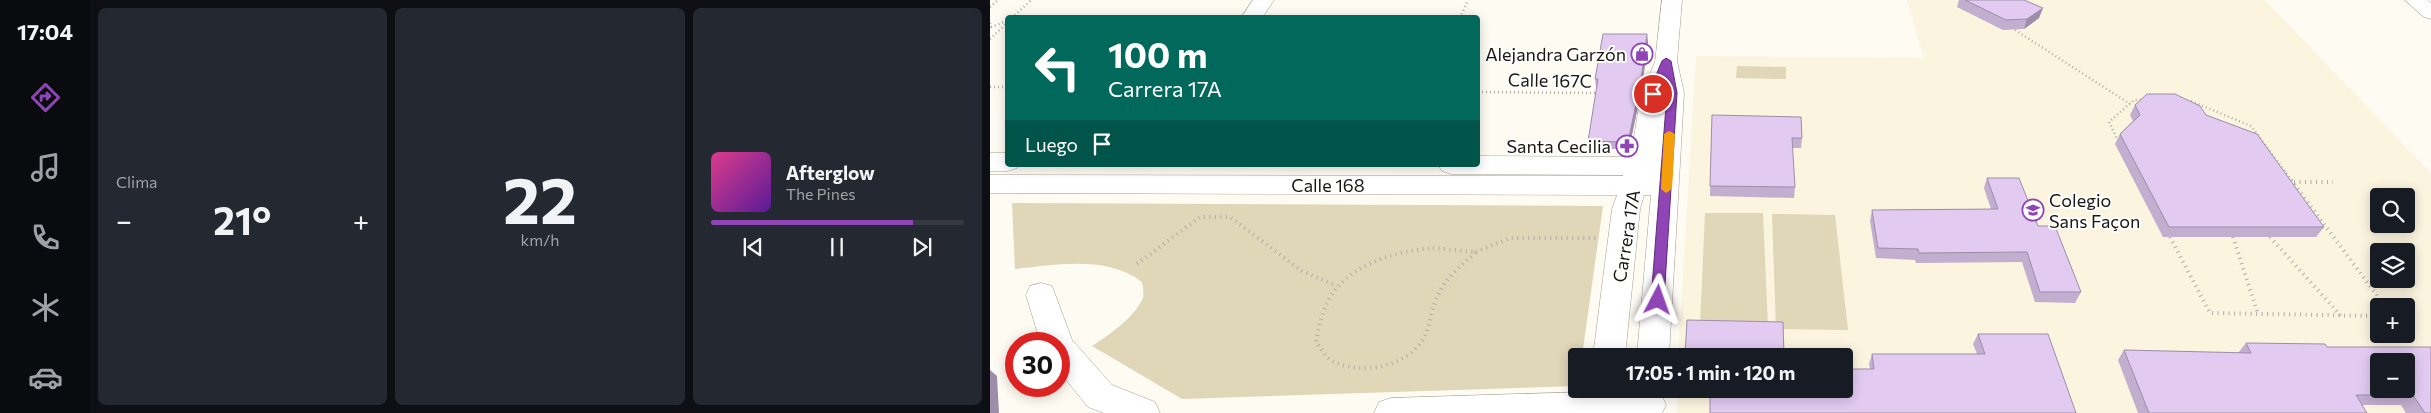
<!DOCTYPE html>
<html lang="es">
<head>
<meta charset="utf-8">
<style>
  :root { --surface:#171b24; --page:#242831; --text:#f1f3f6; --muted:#9ea1a6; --line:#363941; --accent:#9045b6 }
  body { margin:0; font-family:Commissioner,sans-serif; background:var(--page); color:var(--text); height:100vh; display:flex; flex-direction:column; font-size:19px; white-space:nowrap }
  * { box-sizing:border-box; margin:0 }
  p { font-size:16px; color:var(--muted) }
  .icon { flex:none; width:28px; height:28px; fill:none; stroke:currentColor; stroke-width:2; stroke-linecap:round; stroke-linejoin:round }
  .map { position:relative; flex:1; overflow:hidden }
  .panel { display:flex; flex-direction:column; gap:8px; padding:8px; background:#0d0f14; width:900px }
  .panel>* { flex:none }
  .guide { position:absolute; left:15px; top:15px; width:475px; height:152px; border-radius:5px; box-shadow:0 2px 12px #0003; background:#00695c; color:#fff; overflow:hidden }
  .controls { position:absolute; left:1380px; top:188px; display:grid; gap:10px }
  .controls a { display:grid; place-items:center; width:45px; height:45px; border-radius:5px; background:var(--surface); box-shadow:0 2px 12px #0003; font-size:25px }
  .speed { position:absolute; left:15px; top:332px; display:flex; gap:10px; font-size:25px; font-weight:700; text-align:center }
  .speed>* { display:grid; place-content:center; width:65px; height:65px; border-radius:50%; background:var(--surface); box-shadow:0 2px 12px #0003; line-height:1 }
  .speed .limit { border:8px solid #d22; background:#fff; color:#111 }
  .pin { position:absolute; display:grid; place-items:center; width:42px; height:42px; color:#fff; margin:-21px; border:2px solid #fff; border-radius:50%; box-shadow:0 1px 5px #0007 }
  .me { position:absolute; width:55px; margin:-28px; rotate:4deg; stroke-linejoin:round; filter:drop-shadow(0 0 4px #0008) }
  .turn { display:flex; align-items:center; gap:18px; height:105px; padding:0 20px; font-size:22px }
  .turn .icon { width:65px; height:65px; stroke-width:2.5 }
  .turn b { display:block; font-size:35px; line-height:42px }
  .then { display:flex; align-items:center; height:48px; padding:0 20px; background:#0003; gap:10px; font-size:19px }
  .big { font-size:38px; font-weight:700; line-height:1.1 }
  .panel .widget { flex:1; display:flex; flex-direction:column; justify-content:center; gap:8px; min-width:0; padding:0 18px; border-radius:8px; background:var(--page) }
  .panel .dial { align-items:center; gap:0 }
  .dial b { font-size:65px; line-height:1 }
  .song { display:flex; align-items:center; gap:15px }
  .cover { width:60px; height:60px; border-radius:8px; background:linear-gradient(135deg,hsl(330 70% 55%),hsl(270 70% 35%)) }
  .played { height:5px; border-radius:2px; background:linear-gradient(90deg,var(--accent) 80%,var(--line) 80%) }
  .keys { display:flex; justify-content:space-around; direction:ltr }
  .heat { display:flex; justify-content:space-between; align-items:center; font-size:28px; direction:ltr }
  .panel .tiles { flex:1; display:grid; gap:8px; grid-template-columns:repeat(3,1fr) }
  .trip { position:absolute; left:578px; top:348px; width:285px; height:50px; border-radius:5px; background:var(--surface); box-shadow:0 2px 12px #0003; font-weight:700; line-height:50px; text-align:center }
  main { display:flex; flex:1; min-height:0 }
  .menu { display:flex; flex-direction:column; width:90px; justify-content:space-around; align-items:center; background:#090b0e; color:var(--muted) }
  .menu .icon { width:35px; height:35px }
  .menu .current { color:var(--accent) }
  .menu b { font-size:22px; color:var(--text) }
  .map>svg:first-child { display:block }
</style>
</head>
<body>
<main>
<nav class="menu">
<b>17:04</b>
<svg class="icon current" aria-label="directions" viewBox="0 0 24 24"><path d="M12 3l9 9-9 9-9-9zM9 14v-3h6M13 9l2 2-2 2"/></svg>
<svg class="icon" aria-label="music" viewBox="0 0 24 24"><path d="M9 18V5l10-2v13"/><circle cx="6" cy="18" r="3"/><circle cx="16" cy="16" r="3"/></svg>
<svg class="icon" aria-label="phone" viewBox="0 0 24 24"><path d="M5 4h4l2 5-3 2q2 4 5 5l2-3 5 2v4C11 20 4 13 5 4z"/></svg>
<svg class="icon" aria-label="climate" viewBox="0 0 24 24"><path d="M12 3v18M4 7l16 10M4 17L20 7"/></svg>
<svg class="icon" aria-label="car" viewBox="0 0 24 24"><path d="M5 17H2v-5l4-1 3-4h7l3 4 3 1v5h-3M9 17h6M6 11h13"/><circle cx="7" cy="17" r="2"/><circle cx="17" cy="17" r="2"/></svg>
</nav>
<section class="panel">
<div class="tiles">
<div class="widget"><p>Clima</p>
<div class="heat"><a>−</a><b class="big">21°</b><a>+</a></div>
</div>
<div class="widget dial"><b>22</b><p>km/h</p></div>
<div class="widget">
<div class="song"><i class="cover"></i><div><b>Afterglow</b><p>The Pines</p></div></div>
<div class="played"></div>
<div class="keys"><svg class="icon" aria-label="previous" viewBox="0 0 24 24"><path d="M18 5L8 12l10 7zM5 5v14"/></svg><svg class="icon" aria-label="pause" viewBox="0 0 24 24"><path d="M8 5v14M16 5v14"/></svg><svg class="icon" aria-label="next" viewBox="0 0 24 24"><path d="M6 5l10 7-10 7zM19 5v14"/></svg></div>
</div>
</div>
</section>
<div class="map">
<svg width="1441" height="413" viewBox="0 0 1441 413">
  <rect width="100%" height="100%" fill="#fefbf3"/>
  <path fill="#fbf4df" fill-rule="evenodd" d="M917 0H1275L1441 173V413H687V389H854V356H688L706 56 934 58ZM1389 196H1416V224H1389ZM1389 251H1416V279H1389ZM1389 306H1416V334H1389ZM1389 361H1416V389H1389Z"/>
  <g fill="#e0d6b8">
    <path d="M747 66 796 67V79L746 78Z"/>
    <path d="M22 203 613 206 592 356H586V386L192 399 102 346C120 334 143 319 153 298 154 293 153 287 152 282 116 255 67 265 25 269Z"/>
    <path d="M715 213H773L778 327 710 326Z"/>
    <path d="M782 214 845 215 858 330 786 329Z"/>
  </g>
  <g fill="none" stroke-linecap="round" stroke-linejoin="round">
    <g stroke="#a39e91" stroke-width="1">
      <g id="minor">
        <path d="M263 0H284L272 18H251Z"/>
        <path d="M672 0H692L687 61 694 93 679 356H647L661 195H654L650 209 635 356H603L622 209 627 195 0 193V175L633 176V175L461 174 452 171 448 165H488V156L639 157 643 143 651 94 665 62Z"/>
        <path d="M1415 0H1438L1441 3V19L1434 17Z"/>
        <path d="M0 153H18V165H29L27 168 18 171H0Z"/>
        <path d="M51 283 62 286 82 340 122 385 165 402 170 413H114L98 407 69 371V344H51L36 295 40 286Z"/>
        <path d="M659 390 671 394 676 405 672 413H384L389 402 401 398Z"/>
      </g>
    </g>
    <g stroke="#b0aea7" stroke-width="2.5" stroke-dasharray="1 3" stroke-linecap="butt">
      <path d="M0 7 8 0"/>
      <path d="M22 18 41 0"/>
      <path d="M470 18 478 0"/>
      <path d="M0 23V29"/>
      <path d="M1 27 17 21"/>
      <path d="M1025 30 1140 104"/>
      <path d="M0 39 18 22"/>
      <path d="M0 87H18"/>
      <path d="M488 92 609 93"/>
      <path d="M1201 101 1261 126 1302 181"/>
      <path d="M1128 141 1119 122 1144 100H1153"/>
    </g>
    <g stroke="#b0aea7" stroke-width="4" stroke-dasharray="1 4.5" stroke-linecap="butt">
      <path d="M1301 180 1395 306"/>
      <path d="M1304 182H1343"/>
      <path d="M1180 237 1220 313 1389 316"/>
      <path d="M1243 237 1268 314"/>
      <path d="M1280 237 1351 316"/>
      <path d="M443 248 486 252C472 265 456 277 448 295 440 311 441 331 429 345 410 368 370 374 344 362 336 358 331 349 326 342 328 333 329 324 332 316 346 268 398 252 443 248Z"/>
      <path d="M486 252 520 238H607"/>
      <path d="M147 264 210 217H240L312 271 347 286"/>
    </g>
    <use href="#minor" fill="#fff" fill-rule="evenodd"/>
  </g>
  <g fill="#c2aecf">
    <path d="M969 0H1034L1049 18 1034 29 1013 30 967 7Z"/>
    <path d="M658 42 652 87 639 149H599L598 141 607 87H606L605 79Z"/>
    <path d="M1145 105 1216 115 1334 227 1326 237H1173L1125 144 1130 134 1143 121 1140 115Z"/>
    <path d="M722 115 812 138 811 148H802L805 187 804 198 720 196Z"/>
    <path d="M997 178 1048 226 1091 292 1085 303 1045 302 1032 262 926 263 925 260 886 258 880 221 882 210 1001 209 994 188Z"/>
    <path d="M988 334 1086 413 880 369 879 364 882 354H987L983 344Z"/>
    <path d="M1256 343 1337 347H1441V413H1416L1411 405H1372L1377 413H1148L1128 360 1134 350 1248 353Z"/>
  </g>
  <g fill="#9e8da9">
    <path d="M1053 8 1049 18 1034 29 1037 19Z"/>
    <path d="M657 34 658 42 652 87 639 149 638 142Z"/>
    <path d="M0 370 7 376 9 413H0Z"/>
  </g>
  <g fill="#e2caf1" stroke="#9e8da9" fill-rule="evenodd">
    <path d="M975 0H1034L1053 8 1037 19 1016 20Z"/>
    <path d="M613 34H657L651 80 638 142 598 141 608 79H605Z"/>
    <path d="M1157 94H1185L1210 106 1216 115 1267 134 1334 227H1179L1130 134 1150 115 1145 105Z"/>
    <path d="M722 115 811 117 812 138H802L805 187 720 186Z"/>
    <path d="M997 178H1029L1048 226H1065L1091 292H1050L1037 252 929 253 928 249 888 248 882 210 1008 209Z"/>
    <path d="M697 320 793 322 794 356H695Z"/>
    <path d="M988 334H1058L1086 413H720V389H854V369H884L882 354H995Z"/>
    <path d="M1256 343 1335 344 1337 347H1441V413H1435L1423 395H1366L1377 413H1159L1134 350 1261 353ZM1389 361H1416V389H1389Z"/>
  </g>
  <path fill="#9045b6" stroke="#5e2d76" d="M676 58 681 61 687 93 674 300 668 305 661 300 677 93 674 77 666 96H659L658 94 672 61Z"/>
  <path fill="#f59e0b" d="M679 131 685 134 682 189 676 193 671 189 674 134Z"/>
  <defs>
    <g id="shop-ring" transform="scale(1.125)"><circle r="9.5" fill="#fff" stroke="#9045b6" stroke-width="1.5"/><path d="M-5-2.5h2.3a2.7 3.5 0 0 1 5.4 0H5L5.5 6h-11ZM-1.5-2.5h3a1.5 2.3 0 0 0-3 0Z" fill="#9045b6"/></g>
    <g id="pharmacy-ring" transform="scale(1.125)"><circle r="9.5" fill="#fff" stroke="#9045b6" stroke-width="1.5"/><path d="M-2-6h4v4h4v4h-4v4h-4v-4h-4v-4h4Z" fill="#9045b6"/></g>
    <g id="school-ring" transform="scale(1.125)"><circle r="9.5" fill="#fff" stroke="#9045b6" stroke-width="1.5"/><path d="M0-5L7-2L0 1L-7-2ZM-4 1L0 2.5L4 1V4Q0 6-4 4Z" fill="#9045b6"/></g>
  </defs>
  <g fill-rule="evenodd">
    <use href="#shop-ring" x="652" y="54"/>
    <use href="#pharmacy-ring" x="637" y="146"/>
    <use href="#school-ring" x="1043" y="210"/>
  </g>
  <g text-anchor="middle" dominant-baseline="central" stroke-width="4" stroke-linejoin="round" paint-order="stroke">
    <g font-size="18" fill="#181712" stroke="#fff" text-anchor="end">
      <text x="636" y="54">Alejandra Garzón</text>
      <text x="621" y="146">Santa Cecilia</text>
      <text x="1059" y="200" text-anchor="start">Colegio<tspan x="1059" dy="21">Sans Façon</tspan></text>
    </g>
    <g font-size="18" fill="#181712" stroke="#fff">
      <text transform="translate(560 80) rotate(1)">Calle 167C</text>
      <text x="338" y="185">Calle 168</text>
      <text transform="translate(636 236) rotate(-81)">Carrera 17A</text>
    </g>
  </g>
</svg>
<div class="controls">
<a><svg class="icon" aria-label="search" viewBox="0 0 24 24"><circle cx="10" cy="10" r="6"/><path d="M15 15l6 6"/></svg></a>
<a><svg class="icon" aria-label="layers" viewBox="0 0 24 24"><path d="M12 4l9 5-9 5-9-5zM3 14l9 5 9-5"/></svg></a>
<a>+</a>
<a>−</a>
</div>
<div class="speed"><div class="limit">30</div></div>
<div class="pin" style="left:663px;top:94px;background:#d93025"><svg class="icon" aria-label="arrive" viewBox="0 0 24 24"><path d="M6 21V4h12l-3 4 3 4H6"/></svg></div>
<svg class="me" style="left:668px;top:300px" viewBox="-20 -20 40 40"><path d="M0-17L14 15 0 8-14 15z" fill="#9045b6" stroke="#fff" stroke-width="4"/></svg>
<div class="trip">17:05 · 1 min · 120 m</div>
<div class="guide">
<div class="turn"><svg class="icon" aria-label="left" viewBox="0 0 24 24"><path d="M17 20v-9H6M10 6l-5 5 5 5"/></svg><div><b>100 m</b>Carrera 17A</div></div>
<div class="then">Luego<svg class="icon" aria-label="arrive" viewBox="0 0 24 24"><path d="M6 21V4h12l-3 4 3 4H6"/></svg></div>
</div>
</div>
</main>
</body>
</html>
